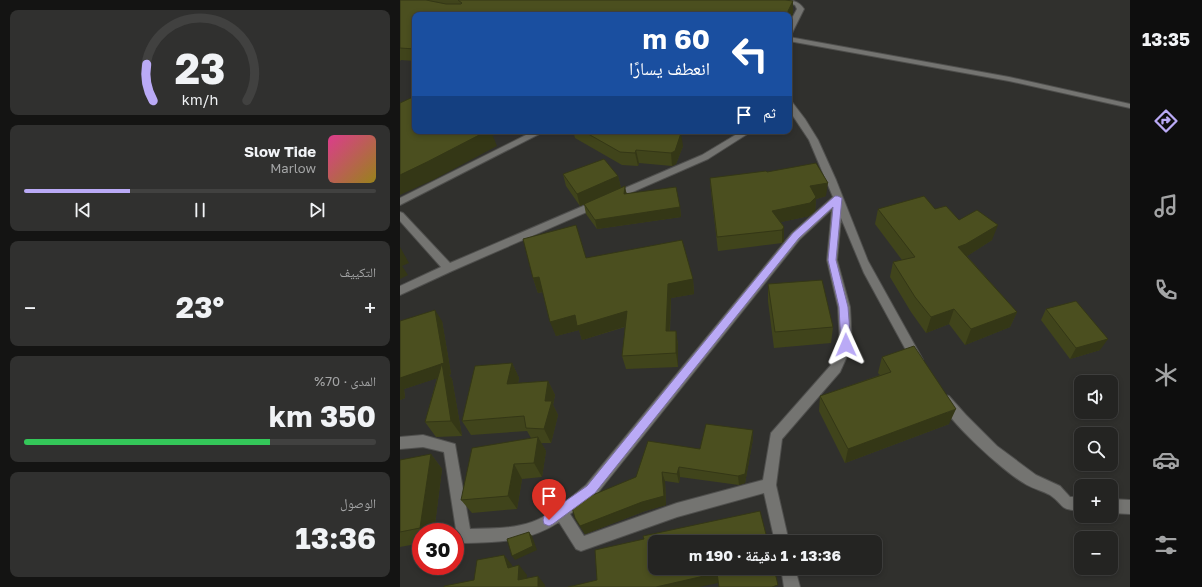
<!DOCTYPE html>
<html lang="ar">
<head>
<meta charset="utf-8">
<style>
  :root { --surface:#242422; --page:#30302f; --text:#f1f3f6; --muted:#a3a4a5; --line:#414140; --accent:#baaaf6 }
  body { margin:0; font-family:"Golos Text","Noto Naskh Arabic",sans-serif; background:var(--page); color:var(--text); direction:rtl; height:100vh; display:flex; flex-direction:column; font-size:15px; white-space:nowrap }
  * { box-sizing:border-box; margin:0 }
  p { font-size:13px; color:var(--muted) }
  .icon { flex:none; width:22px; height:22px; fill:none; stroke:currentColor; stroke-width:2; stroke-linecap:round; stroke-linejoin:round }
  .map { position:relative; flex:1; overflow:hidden; direction:ltr }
  .details { display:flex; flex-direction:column; gap:10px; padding:10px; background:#141413; width:400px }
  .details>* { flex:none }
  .banner { position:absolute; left:12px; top:12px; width:380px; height:122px; border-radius:8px; box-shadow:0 2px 6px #0003,0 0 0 1px var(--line); direction:rtl; background:#1a4fa0; color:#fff; overflow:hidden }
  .controls { position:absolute; left:674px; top:375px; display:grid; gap:8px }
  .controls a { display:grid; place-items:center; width:44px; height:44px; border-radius:8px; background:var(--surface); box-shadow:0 2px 6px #0003,0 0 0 1px var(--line); font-size:20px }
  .speed { position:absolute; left:12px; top:523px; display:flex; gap:8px; font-size:20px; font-weight:700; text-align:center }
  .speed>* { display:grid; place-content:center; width:52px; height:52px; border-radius:50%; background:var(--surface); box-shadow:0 2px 6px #0003,0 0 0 1px var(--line); line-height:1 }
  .speed .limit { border:6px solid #d22; background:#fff; color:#111 }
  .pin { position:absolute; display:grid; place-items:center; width:34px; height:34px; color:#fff; margin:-41px -17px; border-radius:50% 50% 50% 0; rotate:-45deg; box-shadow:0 0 4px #0007 }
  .pin .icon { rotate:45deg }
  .me { position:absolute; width:44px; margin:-22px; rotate:359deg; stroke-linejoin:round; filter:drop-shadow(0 0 3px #0008) }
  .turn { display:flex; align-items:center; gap:14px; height:84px; padding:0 16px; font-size:18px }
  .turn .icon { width:52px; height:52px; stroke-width:2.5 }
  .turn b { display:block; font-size:28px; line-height:34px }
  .then { display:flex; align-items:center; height:38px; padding:0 16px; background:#0003; gap:8px; font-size:15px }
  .big { font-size:30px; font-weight:700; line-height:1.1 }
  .details .tile { flex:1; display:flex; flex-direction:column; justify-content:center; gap:6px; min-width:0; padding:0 14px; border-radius:8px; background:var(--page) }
  .details .dial { align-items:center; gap:0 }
  .dial svg { height:104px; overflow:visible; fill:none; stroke:var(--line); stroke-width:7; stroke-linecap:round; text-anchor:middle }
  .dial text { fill:var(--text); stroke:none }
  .song { display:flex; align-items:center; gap:12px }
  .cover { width:48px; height:48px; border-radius:6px; background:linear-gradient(135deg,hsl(330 70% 55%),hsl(50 70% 35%)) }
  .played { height:4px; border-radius:2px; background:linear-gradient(90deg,var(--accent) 30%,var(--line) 30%) }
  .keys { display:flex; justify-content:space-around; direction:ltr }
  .heat { display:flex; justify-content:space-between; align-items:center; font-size:22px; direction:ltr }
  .charge { height:6px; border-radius:3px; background:linear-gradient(90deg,#34c759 70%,var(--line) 0) }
  .trip { position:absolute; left:248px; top:535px; width:234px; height:40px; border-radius:8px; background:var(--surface); box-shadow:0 2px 6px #0003,0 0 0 1px var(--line); font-weight:700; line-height:40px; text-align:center; direction:rtl }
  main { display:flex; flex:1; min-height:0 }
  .dock { display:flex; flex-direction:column; width:72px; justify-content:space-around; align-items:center; background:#0e0e0e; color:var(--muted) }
  .dock .icon { width:28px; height:28px }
  .dock .selected { color:var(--accent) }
  .dock b { font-size:18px; color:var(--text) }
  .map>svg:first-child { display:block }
</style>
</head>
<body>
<main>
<nav class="dock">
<b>13:35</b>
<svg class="icon selected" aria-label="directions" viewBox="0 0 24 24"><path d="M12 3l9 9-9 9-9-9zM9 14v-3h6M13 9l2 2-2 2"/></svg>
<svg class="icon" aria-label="music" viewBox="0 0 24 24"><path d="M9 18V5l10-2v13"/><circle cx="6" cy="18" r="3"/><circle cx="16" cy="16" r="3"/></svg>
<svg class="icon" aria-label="phone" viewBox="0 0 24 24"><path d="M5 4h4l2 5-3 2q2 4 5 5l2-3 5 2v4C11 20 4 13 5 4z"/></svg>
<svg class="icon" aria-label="climate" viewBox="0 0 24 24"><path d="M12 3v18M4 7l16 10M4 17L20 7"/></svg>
<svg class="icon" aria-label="car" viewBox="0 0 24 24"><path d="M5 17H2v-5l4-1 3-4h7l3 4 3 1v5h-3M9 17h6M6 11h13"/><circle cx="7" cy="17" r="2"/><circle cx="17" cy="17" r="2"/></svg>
<svg class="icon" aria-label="filters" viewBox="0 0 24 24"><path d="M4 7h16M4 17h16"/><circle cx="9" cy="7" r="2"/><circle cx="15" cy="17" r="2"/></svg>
</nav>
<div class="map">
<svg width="730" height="587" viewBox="0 0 730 587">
  <rect width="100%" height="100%" fill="#30302d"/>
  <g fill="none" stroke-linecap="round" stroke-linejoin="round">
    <g stroke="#4f4f4d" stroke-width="2">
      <g id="minor">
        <path d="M381 0C391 0 398 0 404 9L392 33H389V24L397 9 395 5Z"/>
        <path d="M389 102H392L405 119 418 140 436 180 468 261 523 360 521 363 517 365 513 363 464 273 441 218 437 260 450 307 452 345 440 372 382 439 376 485 389 542H375L364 493 277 517 181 551 176 549 159 522C129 542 99 542 64 543L59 541 57 536 44 452 23 447 0 449V437L23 435 55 444 70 529C90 528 113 529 132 522 152 515 170 498 186 485L392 233 433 197 409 140 389 110ZM432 209 427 260 438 307 440 345 431 365 371 433 363 480 277 503 184 536 170 514 196 495 400 239Z"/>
        <path d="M134 131H145L0 205V198Z"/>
        <path d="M342 131H352L308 159 52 271 0 295V286L41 267 0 221V212L3 213 50 263 302 155Z"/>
        <path d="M545 395 549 396 566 415 597 446 636 475 660 486 670 497H681V511C657 509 666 506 650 495 643 491 634 489 627 485 605 473 549 422 539 400L541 396Z"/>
        <path d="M711 499 730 500V514L711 513Z"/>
        <path d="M381 568H395L400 587H384Z"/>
      </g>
    </g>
    <g stroke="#4f4f4d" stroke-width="2">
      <path id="tertiary" d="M389 37 609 77 730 104V108L609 81 389 41Z"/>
    </g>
    <use href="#minor" fill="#747471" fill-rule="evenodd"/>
    <use href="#tertiary" fill="#747471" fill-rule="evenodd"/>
  </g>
  <g fill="#40441b">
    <path d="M0 0H385L393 1V14L389 15H15V61L1 60 0 61Z"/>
    <path d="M173 131H251L283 146 276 164 272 166 239 163 238 166 222 165 175 138Z"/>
    <path d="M367 172 426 196 416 199 415 211 409 216 381 222 384 227V241L382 243 318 251 311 192 310 178Z"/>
    <path d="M163 174 218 176 221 188 227 193 280 207 281 217 197 229 186 214 184 204 207 194 180 206 166 186Z"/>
    <path d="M478 209H535L559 220 592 240 567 256 617 312 610 327 565 345 549 324 526 333 511 312 490 277 493 262 502 260 475 224Z"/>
    <path d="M186 258 293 279 294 294 271 298 270 331H276L278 345V367L226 369 222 356 225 327 182 340 179 330 156 336 143 292 138 293 133 278Z"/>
    <path d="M368 284 433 327 431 343 374 348 368 301Z"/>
    <path d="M646 309 700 350 670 359 641 320Z"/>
    <path d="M0 321H42L51 374 49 375 52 379 62 436 36 437 25 422 37 378 4 389 5 398 0 400Z"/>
    <path d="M482 357 549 424 445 463 419 411 420 396 480 375 478 373Z"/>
    <path d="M112 363 119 378 118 383 148 381 155 395 153 405 158 415 151 443H141L146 451 142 477 122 479 117 509 72 513 61 500 131 438 127 431 71 435 62 421Z"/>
    <path d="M353 439 345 483 339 485 280 477 279 483 265 481 266 505 245 511 185 534 175 518 236 477 300 449Z"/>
    <path d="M31 454 42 469 34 532H21V543L0 547V460Z"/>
  </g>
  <g fill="#343716">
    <path d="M393 1V14L389 21V15H388V11Z"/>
    <path d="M87 131H91L97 146 35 179 0 195V175Z"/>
    <path d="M281 133 283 146 276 164 272 166 271 153Z"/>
    <path d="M236 150 239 163 238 166 235 153Z"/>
    <path d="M218 176 221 188 180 206 177 194Z"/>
    <path d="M428 183 426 196 416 199 415 211 409 216 372 224V211L410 186Z"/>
    <path d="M225 186 227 196 224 194Z"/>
    <path d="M280 207 281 217 197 229 195 220Z"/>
    <path d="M598 225 592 240 561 260 558 247Z"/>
    <path d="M384 227V241L382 243V230Z"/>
    <path d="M0 247 9 263 2 266 8 275 0 279Z"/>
    <path d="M139 277 145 291 138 293 133 278Z"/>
    <path d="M293 279 294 294 271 298 269 345 266 331 268 284Z"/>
    <path d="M554 309 549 324 526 333 531 317Z"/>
    <path d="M35 310 42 321 51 374 49 375 52 379 62 436 51 421 44 376 4 389 5 398 0 400V378Z"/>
    <path d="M227 311 230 325 182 340 179 330 156 336 150 322 175 315Z"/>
    <path d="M617 312 610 327 565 345 571 329Z"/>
    <path d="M276 331 278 345V367L276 353Z"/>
    <path d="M708 339 700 350 670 359 676 348Z"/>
    <path d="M112 363 119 378 115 399 107 384Z"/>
    <path d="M148 381 155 395 153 405 158 415 151 443 144 429 145 401Z"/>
    <path d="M556 409 549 424 445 463 448 449Z"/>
    <path d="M353 430V439L345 483 339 485 338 476Z"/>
    <path d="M138 437 146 451 142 477 134 463Z"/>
    <path d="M31 454 42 469 34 532H23L20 528Z"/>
    <path d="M114 464 122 479 117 509 108 496Z"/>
    <path d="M279 467 280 477 279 483 277 474Z"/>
    <path d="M262 472 265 481 266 505 245 511 185 534 180 526Z"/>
    <path d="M129 532 132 536 137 550 115 560 112 556Z"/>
    <path d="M104 555 112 565 116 577 108 568Z"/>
    <path d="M119 565 127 575 126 587 118 580Z"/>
    <path d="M317 573 318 583 299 587H256Z"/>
    <path d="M138 576 145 585V587H138Z"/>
  </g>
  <g fill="#4b4f1f" stroke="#343716">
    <path d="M0 0H26L46 4H61L62 3 58 0H385L393 1 388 11V15H15V49L0 48Z"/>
    <path d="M15 96V131H87L27 162 0 175V103Z"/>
    <path d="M183 131H251L281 133 275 151 271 153 236 150 235 153 220 152Z"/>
    <path d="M204 159 218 176 177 194 163 174Z"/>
    <path d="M416 163 428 183 410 186 416 197 410 203 372 211 384 227 382 230 317 237 310 178 366 171 367 172Z"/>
    <path d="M225 186 224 194 276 187 280 207 195 220 184 204Z"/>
    <path d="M524 196 535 209 546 206 559 220 577 210 598 225 566 244 558 247 617 312 571 329 554 309 531 317 515 297 493 262 515 257 478 209Z"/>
    <path d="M176 225 186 258 282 240 293 279 268 284 266 331H276V353L222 356 227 311 177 326 175 315 150 322 139 277 133 278 123 239Z"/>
    <path d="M422 280 433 327 375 332 368 284Z"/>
    <path d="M676 301 708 339 676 348 646 309Z"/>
    <path d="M35 310 44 363 0 378V321Z"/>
    <path d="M514 346 556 409 448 449 420 396 491 372 482 357Z"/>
    <path d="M42 363 51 421 25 422Z"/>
    <path d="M112 363 107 384 148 381 145 401H152L144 429 126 428 124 416 62 421 75 366Z"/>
    <path d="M306 424 353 430 345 474 338 476 279 467 277 474 262 472 264 496 242 502 180 526 175 518 171 504 236 477 248 441 300 449Z"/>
    <path d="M138 437 134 463 114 464 108 496 61 500 72 448Z"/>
    <path d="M31 454 20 528 0 532V460Z"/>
    <path d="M360 511 368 542H255V568H374L378 585 372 587H319L317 573 256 587H168L197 580 195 550 244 539 243 536Z"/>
    <path d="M129 532 133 546 112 556 107 539Z"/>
    <path d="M104 555 108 568 119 565 118 580 138 576V587H44V586L74 580 77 560Z"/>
  </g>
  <path fill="#baaaf6" stroke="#796ea0" d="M435 196H438L442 198 436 260 448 307 451 345 450 348H443L441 345 439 307 428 260 433 207 399 238 195 493 153 524 149 526 144 524 143 520 144 516 187 486 393 233Z"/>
</svg>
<div class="controls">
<a><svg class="icon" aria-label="sound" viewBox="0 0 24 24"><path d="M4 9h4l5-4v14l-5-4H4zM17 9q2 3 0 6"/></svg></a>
<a><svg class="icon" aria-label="search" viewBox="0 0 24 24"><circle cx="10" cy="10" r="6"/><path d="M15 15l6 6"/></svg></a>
<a>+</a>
<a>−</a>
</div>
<div class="speed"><div class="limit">30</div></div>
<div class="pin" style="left:149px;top:520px;background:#d93025"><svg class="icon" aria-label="arrive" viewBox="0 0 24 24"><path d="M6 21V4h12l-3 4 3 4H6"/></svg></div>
<svg class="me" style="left:446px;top:345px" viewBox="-20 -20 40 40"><path d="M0-17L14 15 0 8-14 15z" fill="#baaaf6" stroke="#fff" stroke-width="4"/></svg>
<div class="trip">13:36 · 1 دقيقة · 190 m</div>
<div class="banner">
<div class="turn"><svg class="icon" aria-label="left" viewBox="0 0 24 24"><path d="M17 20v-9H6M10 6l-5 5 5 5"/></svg><div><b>60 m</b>انعطف يسارًا</div></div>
<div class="then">ثم<svg class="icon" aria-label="arrive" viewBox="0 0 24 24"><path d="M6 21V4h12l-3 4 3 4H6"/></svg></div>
</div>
</div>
<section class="details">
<div class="tile dial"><svg viewBox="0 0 100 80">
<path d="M14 69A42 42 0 1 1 86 69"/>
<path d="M14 69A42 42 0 0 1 9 41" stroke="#baaaf6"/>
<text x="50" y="56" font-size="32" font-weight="700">23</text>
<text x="50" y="72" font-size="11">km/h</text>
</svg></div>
<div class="tile">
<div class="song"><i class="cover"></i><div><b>Slow Tide</b><p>Marlow</p></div></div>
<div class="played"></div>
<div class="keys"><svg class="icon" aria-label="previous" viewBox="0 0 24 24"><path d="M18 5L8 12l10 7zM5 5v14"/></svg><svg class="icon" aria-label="pause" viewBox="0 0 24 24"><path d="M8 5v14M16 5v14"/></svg><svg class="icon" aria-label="next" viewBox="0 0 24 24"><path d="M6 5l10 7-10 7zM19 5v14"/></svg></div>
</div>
<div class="tile"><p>التكييف</p>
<div class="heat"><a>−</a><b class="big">23°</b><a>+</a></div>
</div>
<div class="tile"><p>المدى · 70%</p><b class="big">350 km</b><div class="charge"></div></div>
<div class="tile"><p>الوصول</p><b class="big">13:36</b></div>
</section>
</main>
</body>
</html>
